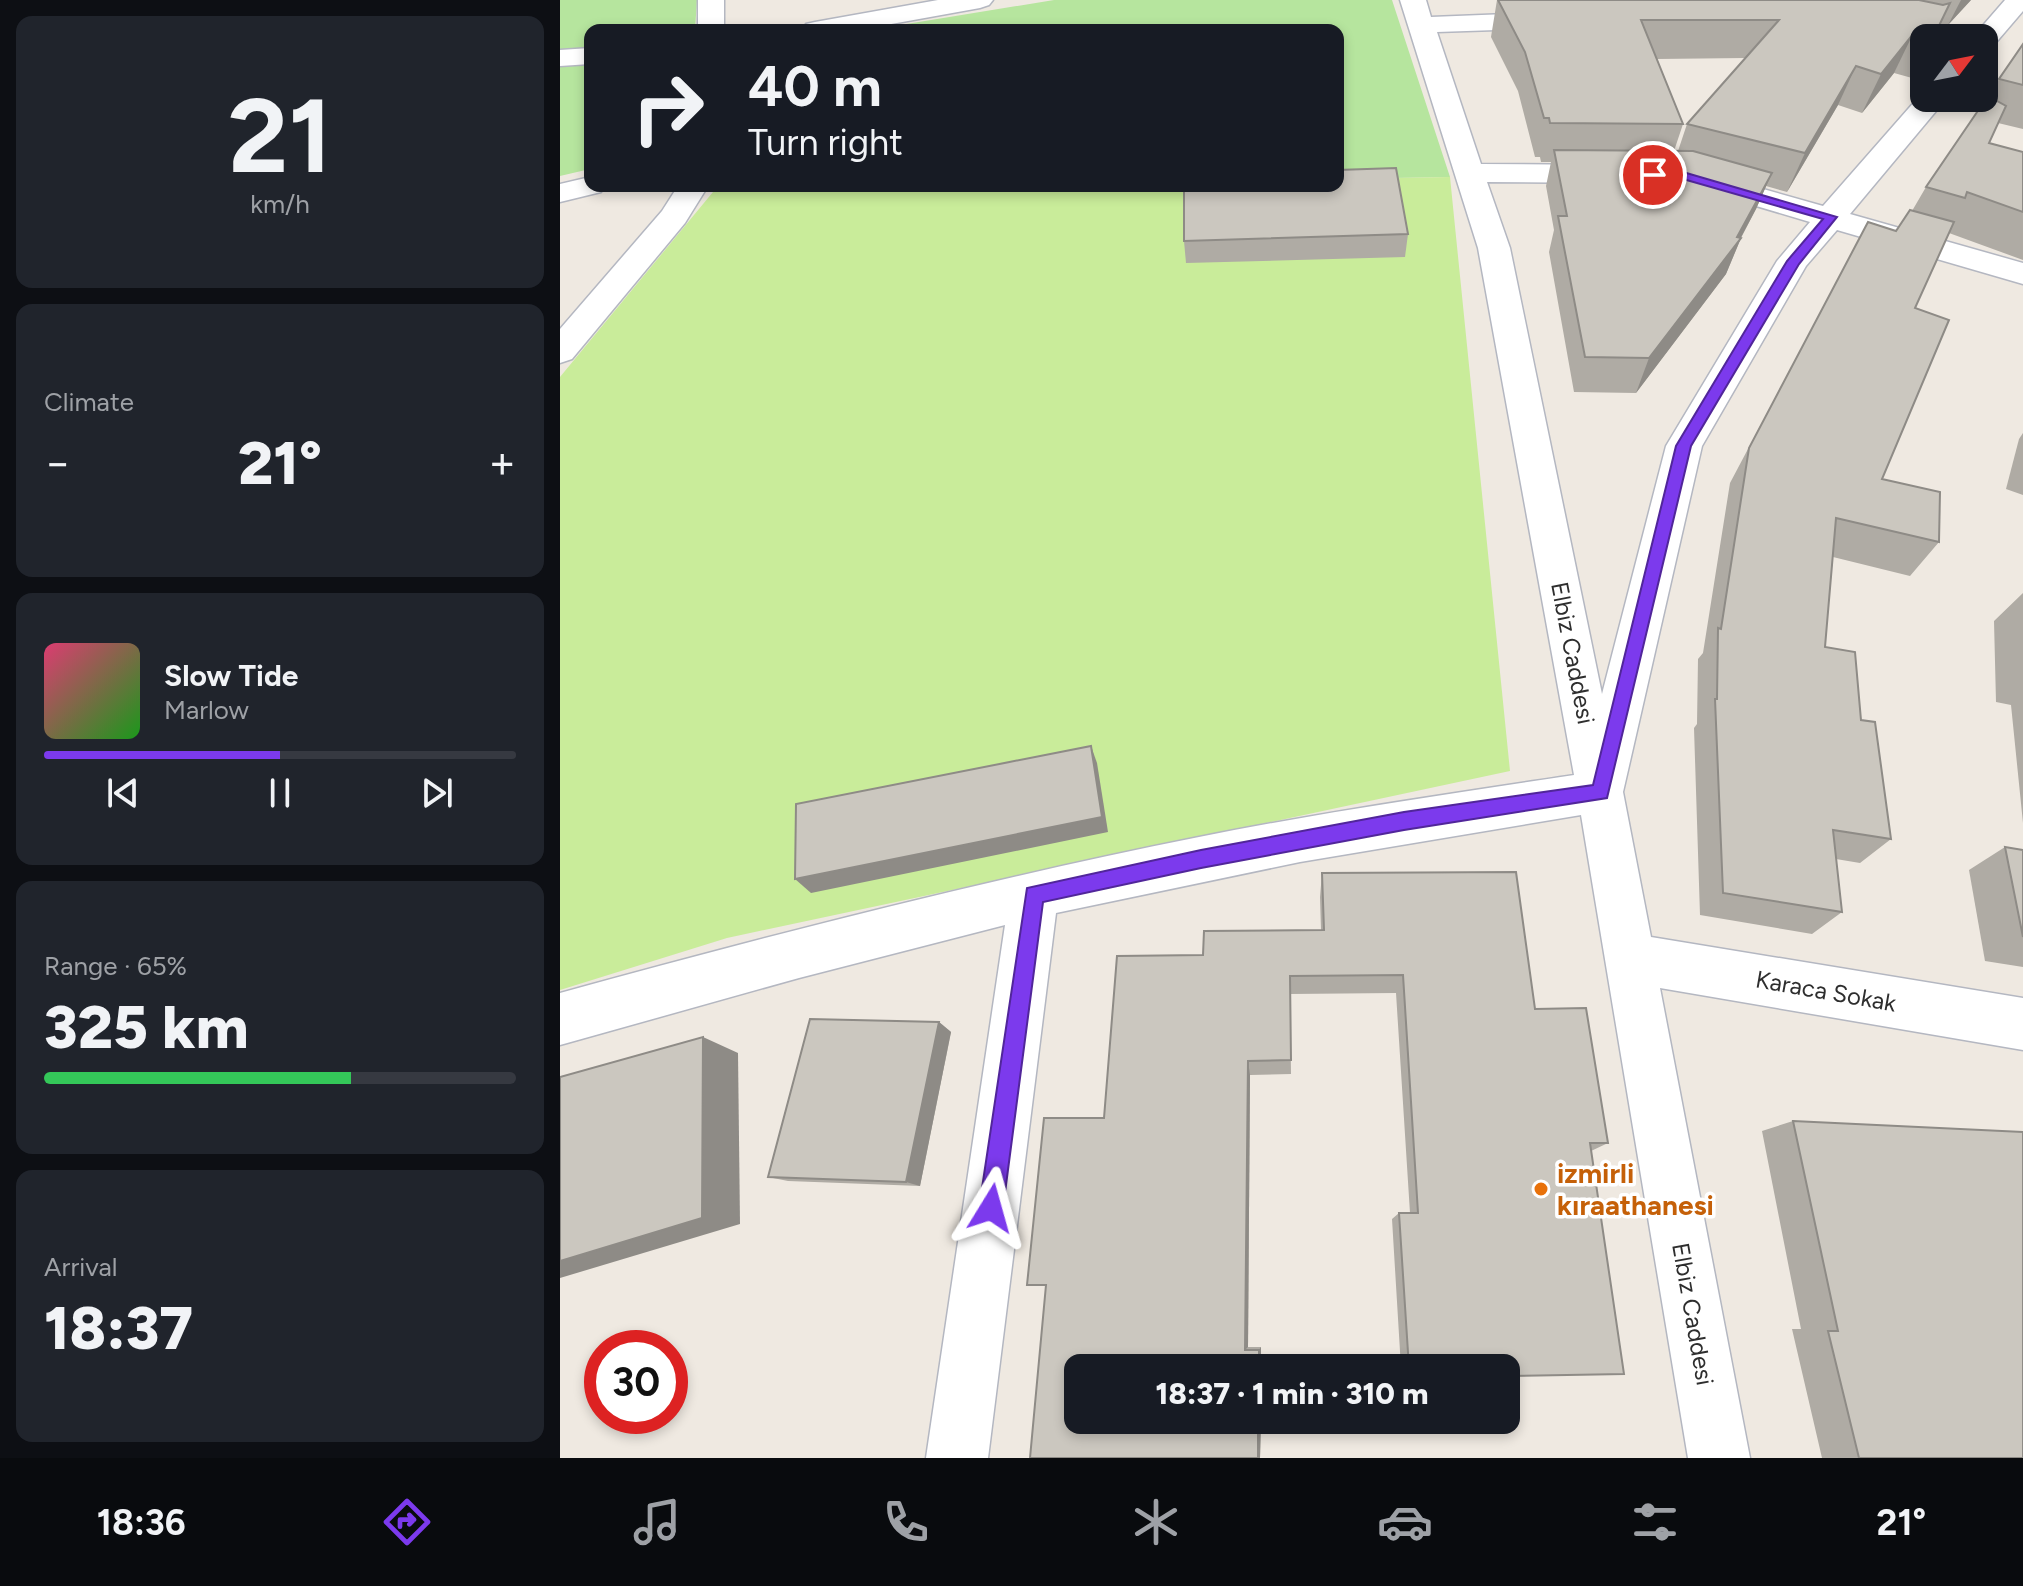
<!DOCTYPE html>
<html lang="en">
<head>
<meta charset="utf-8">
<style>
  :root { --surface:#171b24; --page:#20242c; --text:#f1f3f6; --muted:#9ea1a6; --line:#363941; --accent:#7c3aed }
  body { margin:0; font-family:Figtree,sans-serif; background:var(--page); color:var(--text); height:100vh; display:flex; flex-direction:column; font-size:30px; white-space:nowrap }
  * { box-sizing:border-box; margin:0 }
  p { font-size:26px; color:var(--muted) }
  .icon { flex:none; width:44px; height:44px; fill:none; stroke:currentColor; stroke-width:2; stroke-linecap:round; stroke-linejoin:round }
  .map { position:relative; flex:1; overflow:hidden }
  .details { display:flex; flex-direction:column; gap:16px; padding:16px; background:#0d0f14; width:560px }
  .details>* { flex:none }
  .hud { position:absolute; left:24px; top:24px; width:760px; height:168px; border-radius:16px; box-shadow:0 4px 12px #0003; background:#171b24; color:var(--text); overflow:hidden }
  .needle { width:52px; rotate:58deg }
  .buttons { position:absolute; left:1350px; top:24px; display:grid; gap:16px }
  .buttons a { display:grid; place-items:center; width:88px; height:88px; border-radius:16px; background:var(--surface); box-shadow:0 4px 12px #0003; font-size:40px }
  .speed { position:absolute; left:24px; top:1330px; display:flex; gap:16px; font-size:40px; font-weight:700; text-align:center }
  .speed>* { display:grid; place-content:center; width:104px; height:104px; border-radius:50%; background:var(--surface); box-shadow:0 4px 12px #0003; line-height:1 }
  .speed .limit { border:12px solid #d22; background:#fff; color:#111 }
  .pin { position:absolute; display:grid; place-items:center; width:68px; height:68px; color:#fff; margin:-34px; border:4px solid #fff; border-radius:50%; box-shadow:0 2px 8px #0007 }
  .me { position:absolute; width:88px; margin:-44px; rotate:8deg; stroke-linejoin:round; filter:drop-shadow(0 0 6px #0008) }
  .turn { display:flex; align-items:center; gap:28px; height:168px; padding:0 32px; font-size:36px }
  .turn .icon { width:104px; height:104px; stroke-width:2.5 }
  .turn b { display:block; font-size:56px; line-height:68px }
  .big { font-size:60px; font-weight:800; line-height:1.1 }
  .details .tile { flex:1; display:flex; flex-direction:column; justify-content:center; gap:12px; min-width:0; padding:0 28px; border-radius:16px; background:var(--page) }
  .details .dial { align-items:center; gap:0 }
  .dial b { font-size:104px; line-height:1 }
  .song { display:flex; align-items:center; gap:24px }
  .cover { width:96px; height:96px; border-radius:12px; background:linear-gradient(135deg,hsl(340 70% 55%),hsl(120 70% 35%)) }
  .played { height:8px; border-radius:4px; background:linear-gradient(90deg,var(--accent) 50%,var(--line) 50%) }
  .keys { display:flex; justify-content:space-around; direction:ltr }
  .heat { display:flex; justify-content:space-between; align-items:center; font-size:44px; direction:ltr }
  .charge { height:12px; border-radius:6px; background:linear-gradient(90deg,#34c759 65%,var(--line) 0) }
  .trip { position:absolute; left:504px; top:1354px; width:456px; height:80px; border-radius:16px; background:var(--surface); box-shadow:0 4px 12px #0003; font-weight:800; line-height:80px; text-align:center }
  .menu { display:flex; height:128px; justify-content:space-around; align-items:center; background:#090b0e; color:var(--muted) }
  .menu .icon { width:56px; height:56px }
  .menu .selected { color:var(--accent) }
  .menu b { font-size:36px; color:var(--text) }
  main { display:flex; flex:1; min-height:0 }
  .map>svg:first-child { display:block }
</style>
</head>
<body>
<main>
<section class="details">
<div class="tile dial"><b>21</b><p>km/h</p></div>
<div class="tile"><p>Climate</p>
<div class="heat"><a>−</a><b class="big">21°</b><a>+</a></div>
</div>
<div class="tile">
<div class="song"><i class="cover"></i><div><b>Slow Tide</b><p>Marlow</p></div></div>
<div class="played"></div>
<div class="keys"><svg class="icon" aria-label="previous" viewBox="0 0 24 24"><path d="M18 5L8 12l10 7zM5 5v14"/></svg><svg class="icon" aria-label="pause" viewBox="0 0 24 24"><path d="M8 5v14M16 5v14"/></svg><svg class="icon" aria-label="next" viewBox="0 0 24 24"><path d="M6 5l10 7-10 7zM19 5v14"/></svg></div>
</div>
<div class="tile"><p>Range · 65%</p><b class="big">325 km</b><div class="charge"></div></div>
<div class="tile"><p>Arrival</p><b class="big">18:37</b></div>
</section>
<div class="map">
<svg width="1463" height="1458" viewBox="0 0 1463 1458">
  <rect width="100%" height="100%" fill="#efe9e1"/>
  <g fill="#b6e59e">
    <path d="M0 0H137L135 30H30V169L0 176Z"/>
    <path d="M494 0H832L890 177 778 179V30H310Z"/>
    <path d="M156 186H439L153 192Z"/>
  </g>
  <path fill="#c9ec9a" d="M890 177 950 771 167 938 0 990V377L153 192 439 186H778V179Z"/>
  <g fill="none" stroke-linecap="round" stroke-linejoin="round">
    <g stroke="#b4b7c1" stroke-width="3">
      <g id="minor">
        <rect x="138" y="0" width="26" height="30"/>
        <path d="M378 0H433L429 5 420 8 298 30H242L246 24 255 22Z"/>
        <path d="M840 0H866L871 17 994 12 1003 15 1007 20 1003 25 994 28 877 32 921 164 1047 165 1057 168 1062 174 1057 180 1047 183 927 182 950 248 1042 694 1106 446 1217 261 1250 222 1132 187 1128 181 1132 175 1143 172 1263 206 1363 92 1364 98H1387L1290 214 1463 263V284L1277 230 1246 266 1142 446 1063 792 1091 937 1463 998V1050L1100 988 1190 1458H1128L1021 815 740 862 496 913 428 1458H366L445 925 239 978 0 1045V993C211 935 424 880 639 837 763 812 889 794 1014 775L918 248Z"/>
        <path d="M1445 0H1463V11L1433 46 1424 48V38H1412Z"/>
        <path d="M1318 14 1395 32 1399 38H1364V41L1309 27 1305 22 1309 17Z"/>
        <path d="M30 48V64L0 66V50Z"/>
        <path d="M30 177V186H45L41 192 0 202V184Z"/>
        <path d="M118 186H148L125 223 12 359 0 363V329L102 211Z"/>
      </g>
    </g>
    <use href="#minor" fill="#fff" fill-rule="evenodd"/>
  </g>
  <g fill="#afaba4" fill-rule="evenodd">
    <path d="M937 0H1411L1388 25 1380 24 1373 38H1364V55L1352 78 1334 73 1302 113 1278 105 1227 192 1206 186 1196 209 1181 238 1166 274 1076 393 1014 392 989 252 994 230 986 186 991 162H981L980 157H975L958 91 931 37ZM1185 58 1127 124 1118 151H1114L1123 124 1097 59Z"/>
    <path d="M1463 44V129L1438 123 1429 143 1463 152V260L1389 233 1355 308 1322 479 1379 542 1350 576 1273 557 1265 647 1301 720 1331 839 1300 863 1276 859 1282 912 1252 934 1140 915 1134 728 1137 724 1138 659 1143 653 1170 483 1308 222 1336 231 1352 211 1366 187 1428 96 1439 79Z"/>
    <path d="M848 234 845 257 626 263 624 241Z"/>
    <path d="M1463 433V495L1446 489 1459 439Z"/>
    <path d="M1463 593V823L1451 705 1436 702 1434 621Z"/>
    <path d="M1445 847 1463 850V967L1425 961 1409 870Z"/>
    <path d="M956 872 975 1009 1026 1008 1048 1143 1031 1151 1064 1374 946 1376V1368H841L832 1219 839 1213H850L836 993 730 994 731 1074 690 1075 688 1347H701V1368H518V1420H701L700 1458H470L486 1286 467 1285 484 1118H544L557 956 643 955 644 931 761 930 760 897 762 873Z"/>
    <path d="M379 1022 391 1032 360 1186 228 1181 208 1177Z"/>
    <path d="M1233 1121 1463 1458H1262L1232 1329H1241L1202 1131Z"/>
  </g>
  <g fill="#8e8b86">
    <path d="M1401 0H1411L1388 25Z"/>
    <path d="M1353 34 1334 73 1302 113 1321 74Z"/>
    <path d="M1296 66 1278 105 1227 192 1245 153Z"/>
    <path d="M1212 173 1196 209 1179 241 1181 238 1166 274 1076 393 1089 358Z"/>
    <path d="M531 746 537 763 548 832 251 893 235 879Z"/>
    <path d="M379 1022 391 1032 360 1186 346 1182Z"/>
    <path d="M143 1037 178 1053 180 1224 0 1278V1261Z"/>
    <path d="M688 1061 690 1075 688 1347 685 1350Z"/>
    <path d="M701 1347V1368H699V1350Z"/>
    <path d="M698 1420H701L700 1458H698Z"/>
  </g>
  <g fill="#cbc7bf" stroke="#8e8b86" stroke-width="2">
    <path d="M938 0H1359L1383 5 1390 3 1373 38 1353 34 1321 74 1296 66 1245 153 1127 124 1219 20H1081L1123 124 990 123 989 118H984L965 52Z"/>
    <path d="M1463 44V85L1439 79Z"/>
    <path d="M1428 96 1446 106 1429 143 1463 152V212L1407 192 1405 198 1366 187Z"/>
    <path d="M994 150 1133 151 1212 173 1177 237 1181 238 1089 358 1025 357 998 216H1007Z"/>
    <path d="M836 168 848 234 624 241V186H778V170Z"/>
    <path d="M1350 210 1394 222 1355 308 1389 320 1322 479 1380 492 1379 542 1276 518 1265 647 1295 652 1301 720 1315 722 1331 839 1273 830 1282 912 1163 893 1155 699H1157L1158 628 1161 629 1189 448 1308 222 1336 231Z"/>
    <path d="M531 746 542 817 235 879 236 804Z"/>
    <path d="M1445 847 1463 850V937Z"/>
    <path d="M956 872 975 1009 1026 1008 1048 1143H1030L1064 1374 946 1376V1368H849L839 1213H858L843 975 730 976 731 1060 688 1061 685 1350H699V1368H518V1420H698V1458H470L486 1285H467L484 1118H544L557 956 643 955 644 931 764 930 762 873Z"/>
    <path d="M250 1019 379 1022 346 1182 208 1177Z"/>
    <path d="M143 1037 142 1218 0 1261V1077Z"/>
    <path d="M1233 1121 1463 1132V1458H1299L1268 1331H1278Z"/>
  </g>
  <path fill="#7c3aed" stroke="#51269a" stroke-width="2" d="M1093 171 1123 172 1277 217 1239 264 1131 446 1047 798 844 830 641 868 483 902 443 1208 439 1216 431 1219 423 1216 419 1208 467 888 641 850 844 812 1033 785 1116 446 1227 261 1263 219 1123 179 1088 178 1087 175Z"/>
  <circle fill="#e8710a" stroke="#fff" stroke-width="3" cx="981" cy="1189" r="8"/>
  <g text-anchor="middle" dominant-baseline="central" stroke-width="7" stroke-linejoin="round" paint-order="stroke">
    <g font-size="24" fill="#2e2e2e" stroke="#fff">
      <text transform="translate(1013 653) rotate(79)">Elbiz Caddesi</text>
      <text transform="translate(1266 991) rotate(10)">Karaca Sokak</text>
      <text transform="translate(1133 1314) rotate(80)">Elbiz Caddesi</text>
    </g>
    <g font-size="28" font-weight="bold" fill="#c56008" stroke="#fff" text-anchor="start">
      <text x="997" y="1173">izmirli<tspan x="997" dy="32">kıraathanesi</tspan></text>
    </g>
  </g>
</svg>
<div class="buttons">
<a><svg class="needle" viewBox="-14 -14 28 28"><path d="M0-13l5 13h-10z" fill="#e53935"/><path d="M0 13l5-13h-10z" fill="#9ea1a6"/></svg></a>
</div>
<div class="speed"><div class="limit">30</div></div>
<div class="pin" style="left:1093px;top:175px;background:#d93025"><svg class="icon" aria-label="arrive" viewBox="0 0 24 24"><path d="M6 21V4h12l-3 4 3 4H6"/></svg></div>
<svg class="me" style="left:431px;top:1208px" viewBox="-20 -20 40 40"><path d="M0-17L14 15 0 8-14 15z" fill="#7c3aed" stroke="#fff" stroke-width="4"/></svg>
<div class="trip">18:37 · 1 min · 310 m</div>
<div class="hud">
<div class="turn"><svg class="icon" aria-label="right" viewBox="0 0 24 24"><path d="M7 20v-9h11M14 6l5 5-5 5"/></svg><div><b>40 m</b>Turn right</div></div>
</div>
</div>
</main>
<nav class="menu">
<b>18:36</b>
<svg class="icon selected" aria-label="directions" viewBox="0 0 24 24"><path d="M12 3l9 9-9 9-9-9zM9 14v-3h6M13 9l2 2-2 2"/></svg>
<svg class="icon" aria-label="music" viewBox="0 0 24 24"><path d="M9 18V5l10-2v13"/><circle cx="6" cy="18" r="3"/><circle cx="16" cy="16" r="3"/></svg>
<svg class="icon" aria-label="phone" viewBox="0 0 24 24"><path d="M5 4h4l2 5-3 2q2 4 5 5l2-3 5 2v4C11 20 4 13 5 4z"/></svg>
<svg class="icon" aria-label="climate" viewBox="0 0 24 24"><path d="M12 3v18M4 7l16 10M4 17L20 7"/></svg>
<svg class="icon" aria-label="car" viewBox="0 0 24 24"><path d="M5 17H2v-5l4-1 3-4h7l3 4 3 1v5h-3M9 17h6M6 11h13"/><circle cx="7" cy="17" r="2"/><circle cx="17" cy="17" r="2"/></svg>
<svg class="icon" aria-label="filters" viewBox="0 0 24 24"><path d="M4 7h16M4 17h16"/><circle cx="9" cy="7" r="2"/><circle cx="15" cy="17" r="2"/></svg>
<b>21°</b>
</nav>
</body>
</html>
